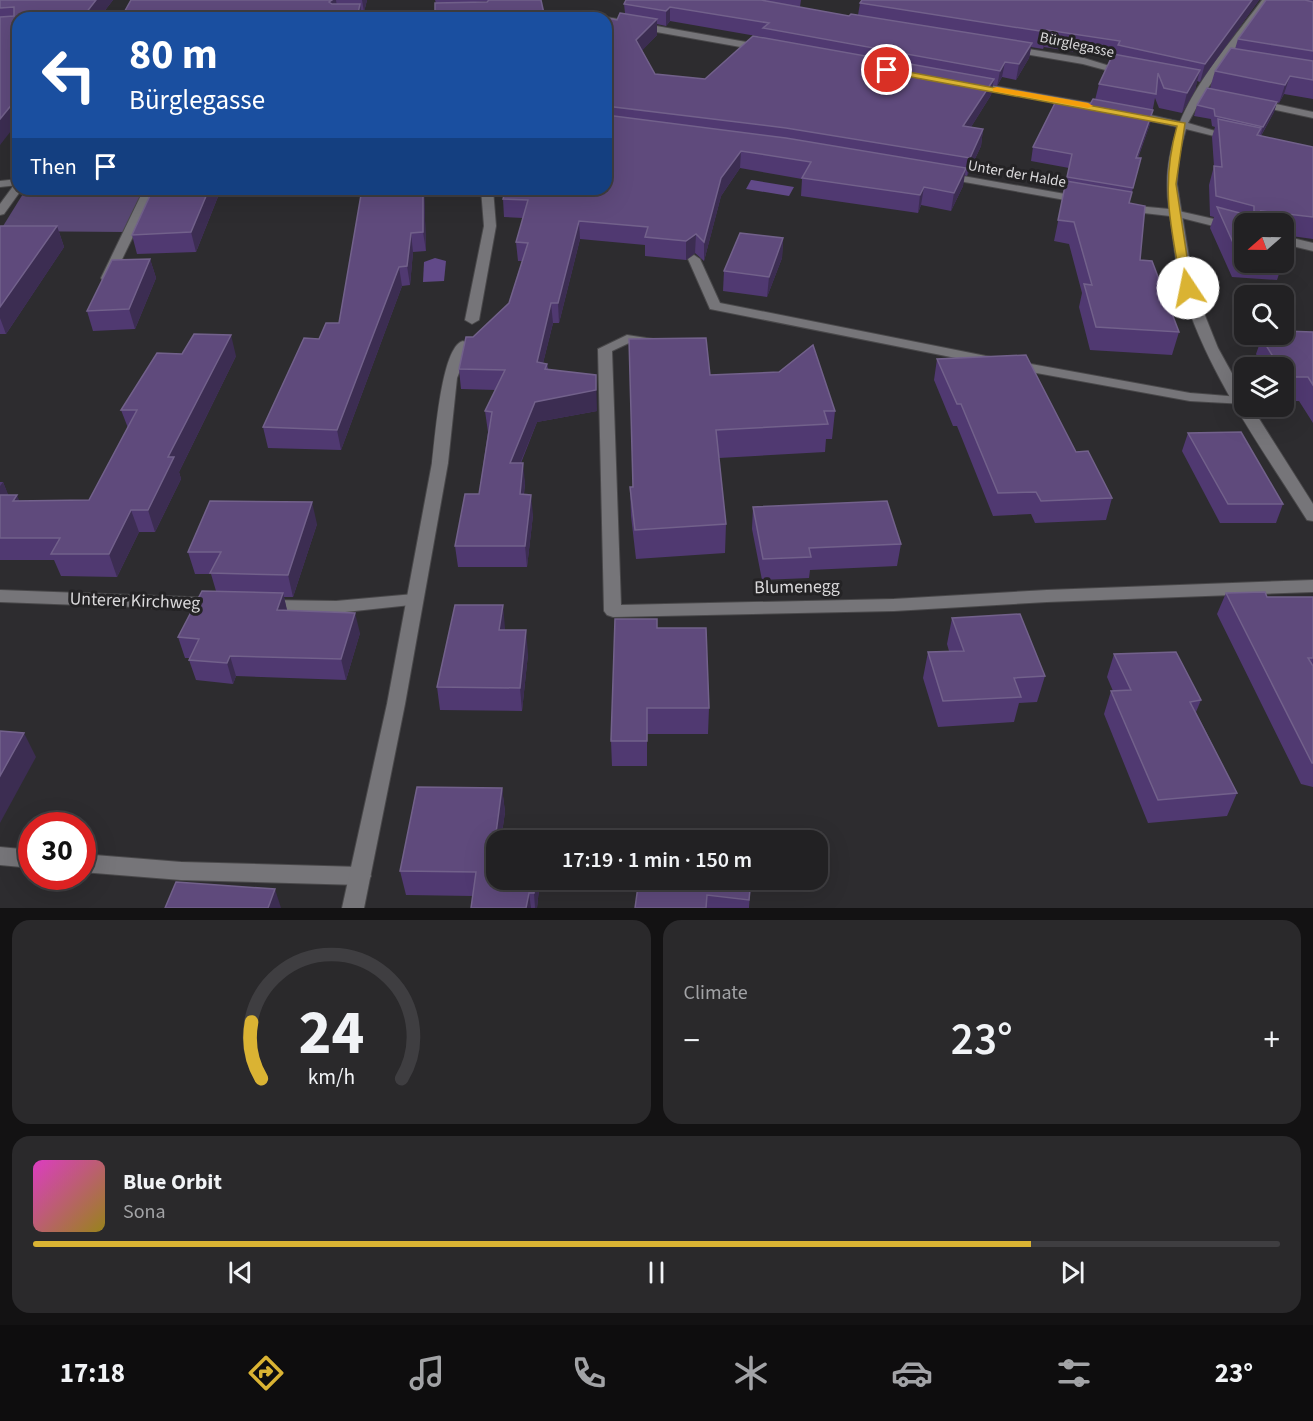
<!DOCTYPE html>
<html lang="en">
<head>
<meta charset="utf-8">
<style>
  :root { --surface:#222123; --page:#2a292b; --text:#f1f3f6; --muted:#a2a3a6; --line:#3f3e41; --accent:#dab333 }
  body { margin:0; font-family:"Source Sans 3",sans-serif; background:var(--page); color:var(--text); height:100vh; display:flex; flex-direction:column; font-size:22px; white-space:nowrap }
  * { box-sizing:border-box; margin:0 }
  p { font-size:20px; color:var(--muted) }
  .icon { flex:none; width:33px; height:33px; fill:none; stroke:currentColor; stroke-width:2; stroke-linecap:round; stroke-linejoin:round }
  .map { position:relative; height:908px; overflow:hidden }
  .details { display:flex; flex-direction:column; gap:12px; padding:12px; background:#131213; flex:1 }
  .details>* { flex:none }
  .guide { position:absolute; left:12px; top:12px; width:600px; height:183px; border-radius:18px; box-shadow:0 6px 24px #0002,0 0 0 2px var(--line); background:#1a4fa0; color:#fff; overflow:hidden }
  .needle { width:39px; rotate:250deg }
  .tools { position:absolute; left:1234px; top:213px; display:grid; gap:12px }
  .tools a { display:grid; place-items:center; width:60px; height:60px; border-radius:12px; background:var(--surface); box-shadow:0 6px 24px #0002,0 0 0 2px var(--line); font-size:30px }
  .speed { position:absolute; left:18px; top:812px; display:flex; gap:12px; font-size:30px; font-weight:700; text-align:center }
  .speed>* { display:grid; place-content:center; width:78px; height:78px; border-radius:50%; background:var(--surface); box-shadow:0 6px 24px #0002,0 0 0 2px var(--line); line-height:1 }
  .speed .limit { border:9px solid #d22; background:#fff; color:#111 }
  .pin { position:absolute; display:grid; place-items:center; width:51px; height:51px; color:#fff; margin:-26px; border:3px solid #fff; border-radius:50%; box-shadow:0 2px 6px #0007 }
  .me { position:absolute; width:66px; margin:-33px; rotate:349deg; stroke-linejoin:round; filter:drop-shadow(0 0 4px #0008) }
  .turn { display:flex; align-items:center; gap:21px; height:126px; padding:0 18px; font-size:27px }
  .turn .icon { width:78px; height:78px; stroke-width:2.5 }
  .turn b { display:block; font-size:42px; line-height:51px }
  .then { display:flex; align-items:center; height:57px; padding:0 18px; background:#0003; gap:12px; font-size:22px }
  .big { font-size:45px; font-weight:600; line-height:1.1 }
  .details .tile { flex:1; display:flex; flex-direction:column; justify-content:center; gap:9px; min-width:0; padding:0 21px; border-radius:18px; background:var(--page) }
  .details .dial { align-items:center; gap:0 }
  .dial svg { height:156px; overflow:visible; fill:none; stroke:var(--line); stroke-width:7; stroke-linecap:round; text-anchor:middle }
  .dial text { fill:var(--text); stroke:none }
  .song { display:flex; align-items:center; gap:18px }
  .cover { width:72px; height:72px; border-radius:9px; background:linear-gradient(135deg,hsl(310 70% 55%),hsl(50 70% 35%)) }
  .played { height:6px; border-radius:3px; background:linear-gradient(90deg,var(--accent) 80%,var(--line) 80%) }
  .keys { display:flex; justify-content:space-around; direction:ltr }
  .heat { display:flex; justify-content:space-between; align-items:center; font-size:33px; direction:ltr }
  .details .tiles { flex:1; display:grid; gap:12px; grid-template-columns:1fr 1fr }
  .tile:last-child { grid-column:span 2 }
  .trip { position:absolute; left:486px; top:830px; width:342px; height:60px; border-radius:18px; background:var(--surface); box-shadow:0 6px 24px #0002,0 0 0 2px var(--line); font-weight:600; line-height:60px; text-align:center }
  .dock { display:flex; height:96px; justify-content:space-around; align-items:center; background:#0e0d0e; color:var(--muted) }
  .dock .icon { width:42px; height:42px }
  .dock .current { color:var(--accent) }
  .dock b { font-size:27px; color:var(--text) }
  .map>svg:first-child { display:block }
</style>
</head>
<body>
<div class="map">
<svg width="1313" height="908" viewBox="0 0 1313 908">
  <rect width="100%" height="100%" fill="#2d2c2f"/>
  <path fill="#594874" d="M26 189H145L125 232 0 231Z"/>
  <g fill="#614988">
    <path d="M751 180H752L794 187 789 196 746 189Z"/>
    <path d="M435 258 446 261 444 281 423 282 424 262Z"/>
  </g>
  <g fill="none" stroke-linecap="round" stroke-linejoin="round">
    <g stroke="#49484a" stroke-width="2">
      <g id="service">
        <path d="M458 11V15L455 16 334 18 338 15Z"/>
        <path d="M606 17 763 45 768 48 763 51 606 23V18H603Z"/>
        <path d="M1010 46 1084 58 1129 72 1124 75 1083 64 1007 51V47Z"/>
        <path d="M973 82 1108 106 1113 109 1108 112 970 87 968 85Z"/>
        <path d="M1257 100 1313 112V118L1253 105 1252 103Z"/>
        <path d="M1132 111 1186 123 1187 125 1182 128 1128 116 1127 114Z"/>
        <path d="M18 179V185L0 187V181Z"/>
        <path d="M144 189H156L113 278 107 282 103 281 101 278Z"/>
        <path d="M1174 210 1245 226V234L1170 215V211Z"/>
        <path d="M1284 236 1313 243V251L1284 244Z"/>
        <path d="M694 255 700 259 720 303 991 357 998 361 991 365 710 309 688 259Z"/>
        <path d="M627 335 653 339 655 342 648 346 629 343 612 351 621 605 894 599 1047 590 1313 580V592L1047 602 894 611 613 617 607 615 604 611 598 349Z"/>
        <path d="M463 341 470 345 457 378 448 463 440 468 432 463C435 442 441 346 463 341Z"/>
        <path d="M1014 361 1190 393 1240 397 1245 398V404L1190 401 1009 368 1007 365Z"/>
        <path d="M0 590 216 598 222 600 225 604 222 608 216 610 0 602Z"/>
        <path d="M414 594 420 596 423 600 420 604 336 613 267 612 261 610 258 606 261 602 267 600 336 601Z"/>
        <path d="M0 847 32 850V868L0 865Z"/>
        <path d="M82 854 181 862 360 867 367 869 371 876 367 883 360 885 181 880 82 872Z"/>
      </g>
    </g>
    <g stroke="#49484a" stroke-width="2">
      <g id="minor">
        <path d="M1262 0H1270L1205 92 1188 123 1239 138 1234 141 1186 129 1179 155 1177 184 1194 288 1218 348 1245 397V406H1251L1313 504V521L1307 520C1261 447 1207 373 1182 289 1175 266 1174 240 1170 216L1126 211 1120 208 1126 205 1169 209C1156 122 1214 65 1262 0Z"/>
        <path d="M946 173 1082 197 1088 200 1082 203 942 178V174Z"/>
        <path d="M18 184V189H22L4 214 0 215V204L14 185Z"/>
        <path d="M481 189H493L496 226 479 320 472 324 465 320 484 226Z"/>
        <path d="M440 458 448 463 405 704 364 908H342L387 704 432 463Z"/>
      </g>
    </g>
    <use href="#service" fill="#767579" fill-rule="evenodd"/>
    <use href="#minor" fill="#767579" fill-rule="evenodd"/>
  </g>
  <g fill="#503971" fill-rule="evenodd">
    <path d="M0 0H113L99 18H18L0 145Z"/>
    <path d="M131 0H367L364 12H361Z"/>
    <path d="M435 0H541L436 3Z"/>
    <path d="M626 0H801L800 7 849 16 858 15 860 3 1259 0 1200 82 1197 81 1195 90 1182 113 1159 108 1155 98 1150 124 1138 158H1141L1129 203 1140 260 1179 332 1172 355 1090 350 1079 307 1082 293 1069 244 1054 241 1069 168 1031 161 1033 147 1089 106 1095 100 1099 84 1112 58 1044 47 1043 49 1031 47 1029 58 1016 80 1002 77 997 86 993 85 991 95 971 127 983 129 981 146 967 176 964 175 963 186 951 211 921 205 918 213 801 196 802 179 740 168 721 196 704 261 695 253 686 260 645 256V245L580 239 559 323H553L543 363 547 364 548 369 597 411 537 422 521 463 525 483 524 494 533 515 527 567H458L455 546 479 494 488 432 485 411 496 390 461 389 459 369 473 337 509 303 522 261H518L516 242 523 218 504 217 503 199 606 189V18L617 20 625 13 624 4ZM670 21 762 37V38L705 79 655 74 642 50 657 35V24L666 26Z"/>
    <path d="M1266 0H1313V99L1284 94 1279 103 1277 102 1274 112 1261 136 1313 147V239L1284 235V224H1245V262H1283L1277 280 1232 277 1210 228 1214 217 1210 216 1209 185 1214 166 1212 137 1215 127 1212 126 1211 119 1194 116 1197 105 1210 88 1215 71 1235 49 1238 39Z"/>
    <path d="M146 189H221L196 252 137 254 132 235 149 198Z"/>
    <path d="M360 189H424L426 251 413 252 410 285 402 286 341 450 268 448 263 427 319 339 339 323 361 195Z"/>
    <path d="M0 226H57L64 247 6 334H0Z"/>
    <path d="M783 238 782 258 767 297 723 291 724 271Z"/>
    <path d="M150 259 156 278 135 329 93 331 87 311Z"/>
    <path d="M1313 332V423L1299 401H1284V368H1257L1255 365 1258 358 1256 354 1263 334H1284Z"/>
    <path d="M236 356 179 472 181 479 155 532H139L117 577 61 576 54 560H0V482H3L8 495 19 501 89 500 128 428 121 410Z"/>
    <path d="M937 359 1076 452 1112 498 1106 520 1035 523 1031 514 993 516 957 426H953L934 380Z"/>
    <path d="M710 375 835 411 832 439H826L825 452 719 458 726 524 725 553 636 559 631 516 630 487H632Z"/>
    <path d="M1188 433 1283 504 1276 523H1220L1182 451Z"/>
    <path d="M753 507 901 544 897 566 810 570 809 578 762 580 752 529Z"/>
    <path d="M317 524 293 597H284L287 611 360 633 346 680 236 676 233 684 196 680 189 660 190 658H185L178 637 216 591 211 574H195L188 552Z"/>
    <path d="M1226 593 1267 597H1313V787L1301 784 1217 614Z"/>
    <path d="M952 618 1045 676 1037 702 1019 703 1014 722 938 727 923 678 928 652 949 651 947 644Z"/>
    <path d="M505 628V630L528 654 522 711 440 710 437 687Z"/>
    <path d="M657 628 709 708 708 734H647V766H612L611 741Z"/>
    <path d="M1114 654 1201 700 1196 712 1237 793 1227 816 1148 823 1104 714 1111 691H1113L1107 677Z"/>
    <path d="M502 788 505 812 501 840H496V879H540L537 908H471L473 896 406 895 400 871Z"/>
    <path d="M751 879 749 908H635Z"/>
  </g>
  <g fill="#3c2d52">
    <path d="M96 0H113L99 18H82Z"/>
    <path d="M332 0H336L338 13 329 2Z"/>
    <path d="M362 0H367L364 12Z"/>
    <path d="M1252 0H1259L1200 82 1205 64Z"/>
    <path d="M360 4 362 18H357Z"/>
    <path d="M670 7V21L666 26V11Z"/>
    <path d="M657 19V35L637 56 636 40Z"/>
    <path d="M1047 30 1044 47 1043 49 1046 32Z"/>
    <path d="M1032 43 1029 58 1016 80 1019 64Z"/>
    <path d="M1005 62 1002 77 997 86 1000 71Z"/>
    <path d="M1200 70 1195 90 1182 113 1187 93Z"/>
    <path d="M1290 76 1284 94 1279 103 1285 85Z"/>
    <path d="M994 79 991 95 961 143 963 126Z"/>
    <path d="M18 97V122L0 145V119Z"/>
    <path d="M1277 102 1274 112 1260 137 1263 127Z"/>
    <path d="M1153 110 1150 124 1132 172 1136 158Z"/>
    <path d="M983 129 981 146 967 176 970 158Z"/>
    <path d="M741 151 740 168 721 196 704 261V242L721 178Z"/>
    <path d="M966 168 963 186 951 211 954 193Z"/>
    <path d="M924 187 921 205 918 213 920 195Z"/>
    <path d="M209 189H221L196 252 191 232Z"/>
    <path d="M423 189H424L426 251 423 232Z"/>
    <path d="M579 221 580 239 559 323 558 303Z"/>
    <path d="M57 226 64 247 6 334 0 318V307Z"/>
    <path d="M411 233 413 252 410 285 407 266Z"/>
    <path d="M696 234 695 253 686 260V241Z"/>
    <path d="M783 238 782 258 767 297 769 277Z"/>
    <path d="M150 259 156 278 135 329 129 309Z"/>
    <path d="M399 267 402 286 341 450 337 430Z"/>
    <path d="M551 303 553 323 538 383 537 362Z"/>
    <path d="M231 335 236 356 179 472 181 479 155 532 148 510 168 457Z"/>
    <path d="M596 375 597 411 537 422 512 483 510 463 535 402Z"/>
    <path d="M523 463 525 483 521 515 520 494Z"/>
    <path d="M3 482 12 504 0 507V486Z"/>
    <path d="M17 495 26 517 13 501Z"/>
    <path d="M531 495 533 515 527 567 525 546Z"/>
    <path d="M312 502 317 524 293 597 288 575Z"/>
    <path d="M131 510 139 532 117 577 109 554Z"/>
    <path d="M283 593 288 614 277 610Z"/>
    <path d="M503 605 505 628 502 653 499 630Z"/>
    <path d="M355 613 360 633 346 680 341 659Z"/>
    <path d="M526 630 528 654 522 711 520 688Z"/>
    <path d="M230 656 236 676 233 684 227 663Z"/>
    <path d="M24 733 36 757 0 823V776Z"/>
    <path d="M502 788 505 812 501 840H496V865L494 848Z"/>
    <path d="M535 879H540L537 908H535L534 893Z"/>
    <path d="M275 889 281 908H268Z"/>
    <path d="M529 893 531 908H526Z"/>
  </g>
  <g fill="#5f4a7c" stroke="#72618b" stroke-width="1.5">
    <path d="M0 0H96L82 18H18V97L0 119V17L14 16V7L0 8Z"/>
    <path d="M131 0H332L329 2 332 4H360L357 18H121Z"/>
    <path d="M489 0H541L545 18H435V3L487 2Z"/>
    <path d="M626 0H761L849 16 851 14 1032 43 1019 64 1005 62 1000 71 763 28 769 23 670 7 666 11 624 4Z"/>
    <path d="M862 0H1252L1205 64 1118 45 1120 41 1047 30 1046 32 860 3Z"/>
    <path d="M1266 0H1305L1313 2V51L1238 39Z"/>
    <path d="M620 13 657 19 636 40 655 74 705 79 753 36 994 79 963 126 983 129 970 158 786 128 606 106V18L617 20Z"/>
    <path d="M1231 48 1313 61V80L1290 76 1285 85 1215 71Z"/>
    <path d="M1113 54 1200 70 1187 93 1164 88 1158 73 1156 94 1099 84Z"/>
    <path d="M1207 88 1277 102 1263 127 1215 116 1214 109 1197 105Z"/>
    <path d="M1093 99 1153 110 1136 158H1141L1133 188 1067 177 1072 154 1033 147 1056 101 1089 106Z"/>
    <path d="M606 115 786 138 966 168 954 193 924 187 920 195 802 178 811 162 741 151 721 178 704 242 696 234 686 241 645 237 648 227 579 221 558 303H551L537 362 547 364 545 369 596 375V390L535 402 510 463H523L520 494 531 495 525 546H455L465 494H479L492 412 485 411 505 370 459 369 466 337H473L509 303 528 243 516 242 528 200 503 199 506 189H606Z"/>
    <path d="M1218 119 1261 128 1257 135 1313 147V217L1261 211 1267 224H1245V257L1239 256 1217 207 1251 216 1254 214V206L1216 196 1214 166 1222 167Z"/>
    <path d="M1066 181 1132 192 1129 203 1145 206 1140 260 1152 261 1179 332 1096 327 1084 284 1092 285 1074 222 1058 220Z"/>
    <path d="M153 189H209L191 232 132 235Z"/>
    <path d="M362 189H423V232L411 233 407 266 399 267 337 430 263 427 304 338 319 339 326 323H339Z"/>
    <path d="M0 226H57L0 307Z"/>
    <path d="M740 233 783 238 769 277 724 271Z"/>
    <path d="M150 259 129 309 87 311 112 260Z"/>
    <path d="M1284 331 1313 332V385L1308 377H1286L1284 374V368H1280L1264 342H1271L1266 334H1284Z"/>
    <path d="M194 334 231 335 168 457H174L148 510H131L109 554H51L60 538H0V495H17L13 501 89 500 137 410H121L157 353 182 354Z"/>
    <path d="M706 338 710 375 779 372 813 345 835 411H824L828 424 716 430 726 524 635 530 630 487H633L629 339Z"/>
    <path d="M1026 355 1076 452 1088 451 1112 498 1041 501 1036 492 998 493 961 404H957L937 359Z"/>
    <path d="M1241 432 1283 504H1228L1188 433Z"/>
    <path d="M210 501 312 502 288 575 210 573 221 552H188Z"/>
    <path d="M887 501 901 544 809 548 811 557 763 559 753 507Z"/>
    <path d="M202 591 283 593 277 610 355 613 341 659 230 656 227 663 189 660 199 639 178 637Z"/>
    <path d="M1265 592 1267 597H1313V658H1308L1313 666V763H1312L1226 593Z"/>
    <path d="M455 605H503L499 630H526L520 688 437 687Z"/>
    <path d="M1020 614 1045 676 1014 678 1021 697 943 701 928 652 964 651 952 618Z"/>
    <path d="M615 619H657V628H706L709 708H647V741H611Z"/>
    <path d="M1176 652 1201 700 1190 702 1237 793 1158 800 1111 691 1131 690 1114 654Z"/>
    <path d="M0 731 24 733 0 776Z"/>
    <path d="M417 787 502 788 494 848H496V879H535L534 893H529L526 908H471L476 872 400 871Z"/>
    <path d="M647 832 713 840H646Z"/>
    <path d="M639 879H751L749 900 707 895 706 908H635Z"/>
    <path d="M176 882 275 889 268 908H165Z"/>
  </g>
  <path fill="#dab333" stroke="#8e7421" stroke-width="1.5" d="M887 68 1185 123 1176 184 1192 290 1182 288C1171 228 1160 187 1177 126L884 72Z"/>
  <path fill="#f59e0b" d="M997 87 1088 103 1093 106 1088 108 993 91V88Z"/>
  <g text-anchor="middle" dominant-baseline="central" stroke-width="6" stroke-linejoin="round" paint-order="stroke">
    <g font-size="15" fill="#dad9db" stroke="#242325">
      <text transform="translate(1077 45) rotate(12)">Bürglegasse</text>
      <text transform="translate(1017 174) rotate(10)">Unter der Halde</text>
    </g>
    <g font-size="18" fill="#dad9db" stroke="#242325">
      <text transform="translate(797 587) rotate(-1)">Blumenegg</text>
      <text transform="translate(135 601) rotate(2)">Unterer Kirchweg</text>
    </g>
  </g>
</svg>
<div class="tools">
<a><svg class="needle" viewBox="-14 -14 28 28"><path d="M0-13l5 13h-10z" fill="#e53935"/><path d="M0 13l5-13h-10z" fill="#a2a3a6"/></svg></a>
<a><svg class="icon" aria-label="search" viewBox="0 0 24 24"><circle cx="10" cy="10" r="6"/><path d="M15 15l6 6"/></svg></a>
<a><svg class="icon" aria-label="layers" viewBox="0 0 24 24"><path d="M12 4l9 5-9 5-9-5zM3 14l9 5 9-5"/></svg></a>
</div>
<div class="speed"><div class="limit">30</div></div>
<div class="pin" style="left:887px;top:70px;background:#d93025"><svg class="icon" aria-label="arrive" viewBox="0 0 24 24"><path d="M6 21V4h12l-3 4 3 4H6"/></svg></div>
<svg class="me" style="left:1188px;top:288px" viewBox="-20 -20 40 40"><circle r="19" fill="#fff"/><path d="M0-13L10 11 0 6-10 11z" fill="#dab333"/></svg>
<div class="trip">17:19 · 1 min · 150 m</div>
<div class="guide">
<div class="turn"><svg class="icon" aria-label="left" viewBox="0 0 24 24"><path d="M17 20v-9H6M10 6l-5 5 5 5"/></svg><div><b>80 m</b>Bürglegasse</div></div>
<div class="then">Then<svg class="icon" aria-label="arrive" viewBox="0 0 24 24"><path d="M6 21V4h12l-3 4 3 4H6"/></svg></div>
</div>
</div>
<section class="details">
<div class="tiles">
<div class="tile dial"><svg viewBox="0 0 100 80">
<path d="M14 69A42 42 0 1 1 86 69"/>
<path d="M14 69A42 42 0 0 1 9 40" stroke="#dab333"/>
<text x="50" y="56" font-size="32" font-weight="700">24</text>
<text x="50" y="72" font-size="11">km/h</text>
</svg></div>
<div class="tile"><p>Climate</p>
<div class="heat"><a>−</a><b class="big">23°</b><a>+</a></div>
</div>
<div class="tile">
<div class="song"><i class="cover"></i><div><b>Blue Orbit</b><p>Sona</p></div></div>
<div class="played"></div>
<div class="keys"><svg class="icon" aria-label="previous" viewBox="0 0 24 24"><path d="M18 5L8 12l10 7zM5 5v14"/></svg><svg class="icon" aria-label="pause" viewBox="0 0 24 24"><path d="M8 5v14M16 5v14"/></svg><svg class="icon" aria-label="next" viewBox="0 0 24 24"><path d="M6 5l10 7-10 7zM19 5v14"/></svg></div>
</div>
</div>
</section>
<nav class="dock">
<b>17:18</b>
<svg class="icon current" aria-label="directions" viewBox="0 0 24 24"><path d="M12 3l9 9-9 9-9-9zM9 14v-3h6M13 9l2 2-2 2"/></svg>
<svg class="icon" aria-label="music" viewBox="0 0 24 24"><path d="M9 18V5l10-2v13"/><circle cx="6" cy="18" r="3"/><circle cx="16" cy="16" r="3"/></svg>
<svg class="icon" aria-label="phone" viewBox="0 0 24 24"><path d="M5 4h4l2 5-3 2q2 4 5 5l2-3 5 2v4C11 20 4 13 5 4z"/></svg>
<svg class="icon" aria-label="climate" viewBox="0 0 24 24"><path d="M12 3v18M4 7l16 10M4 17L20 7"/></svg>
<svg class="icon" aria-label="car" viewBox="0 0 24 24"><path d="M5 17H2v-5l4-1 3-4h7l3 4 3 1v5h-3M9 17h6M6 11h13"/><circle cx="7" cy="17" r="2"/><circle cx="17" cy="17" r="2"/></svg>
<svg class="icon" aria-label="filters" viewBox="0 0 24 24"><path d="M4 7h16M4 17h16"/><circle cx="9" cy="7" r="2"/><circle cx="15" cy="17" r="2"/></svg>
<b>23°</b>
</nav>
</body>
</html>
